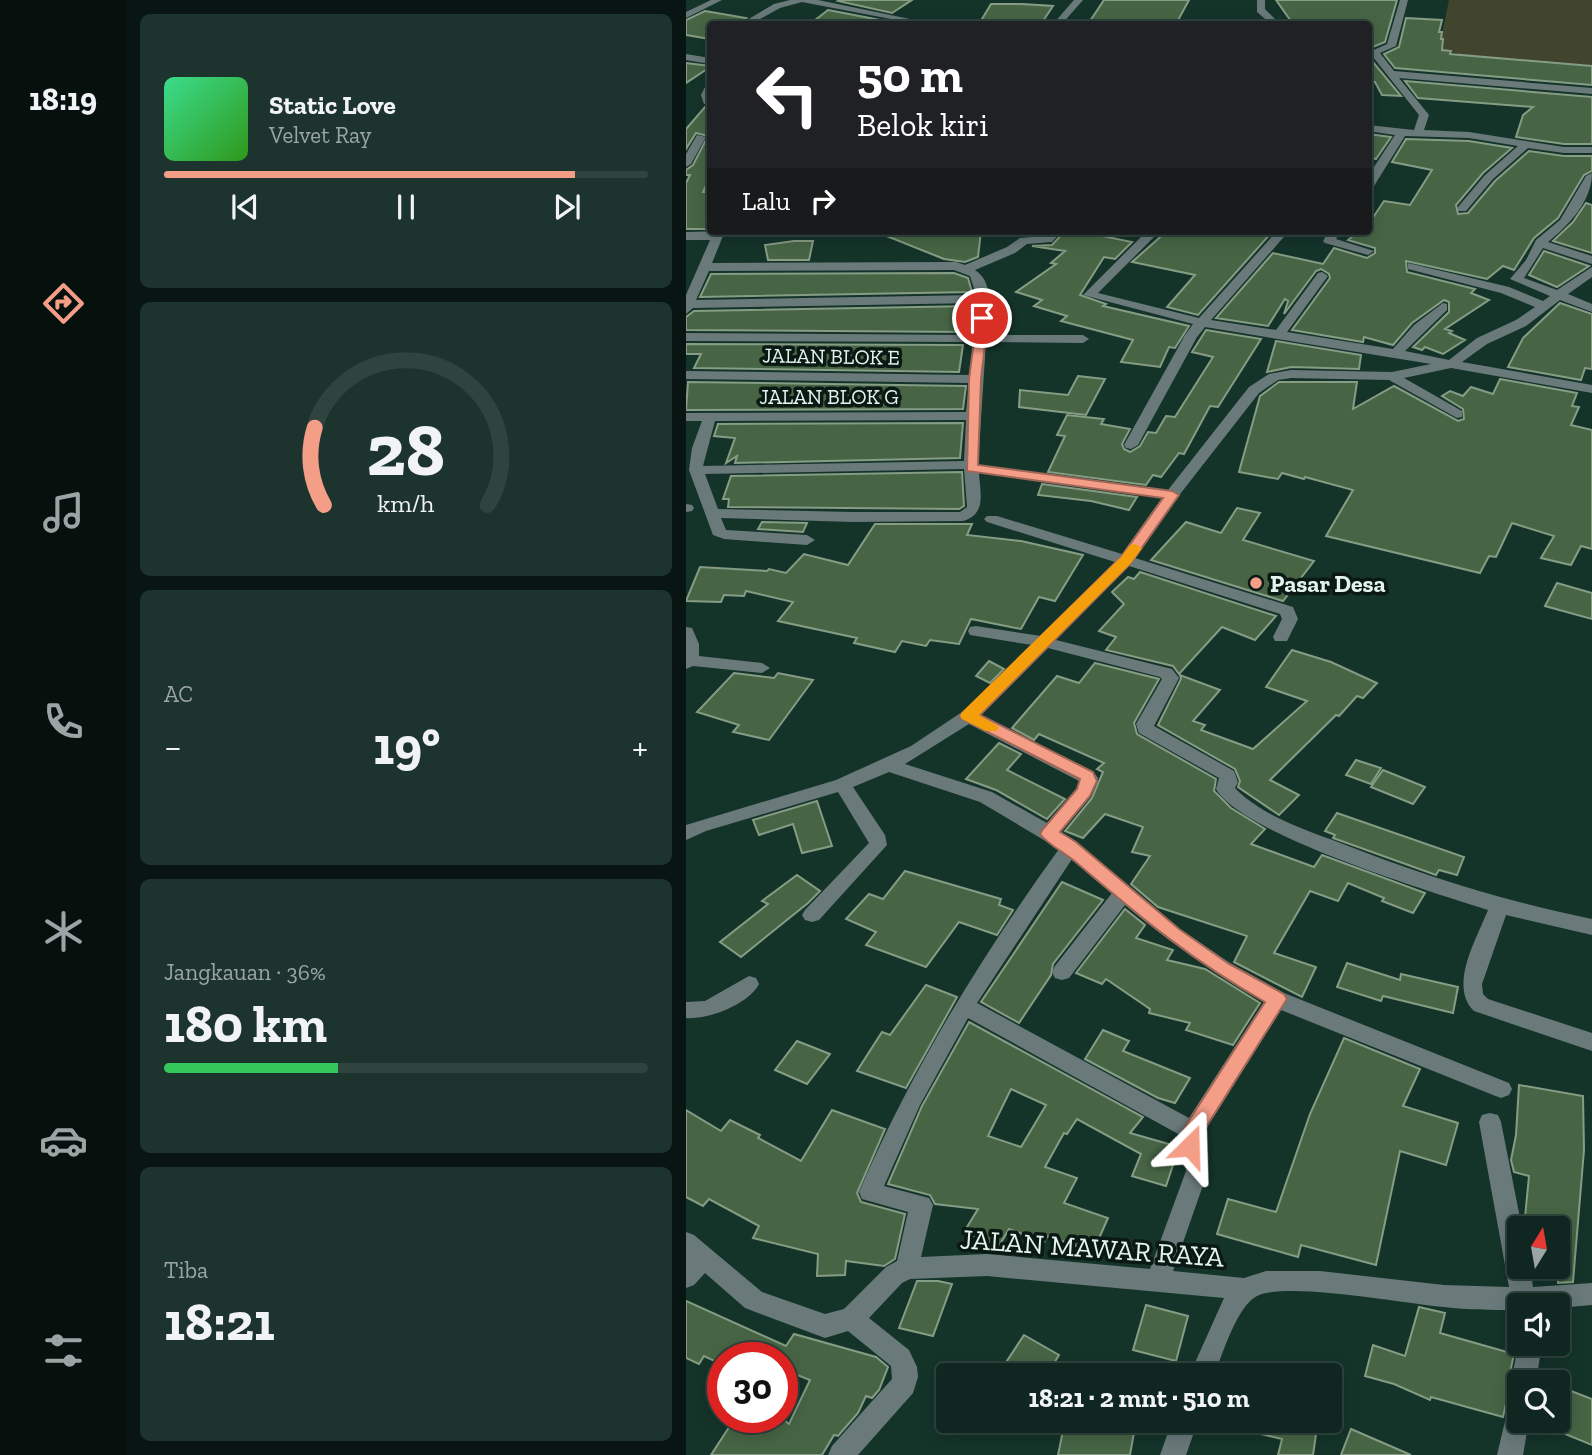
<!DOCTYPE html>
<html lang="id">
<head>
<meta charset="utf-8">
<style>
  :root { --surface:#0f2720; --page:#1d332d; --text:#f1f3f6; --muted:#9ba5a5; --line:#2f443e; --accent:#f49e88 }
  body { margin:0; font-family:"Zilla Slab",serif; background:var(--page); color:var(--text); height:100vh; display:flex; flex-direction:column; font-size:26px; white-space:nowrap }
  * { box-sizing:border-box; margin:0 }
  p { font-size:23px; color:var(--muted) }
  .icon { flex:none; width:38px; height:38px; fill:none; stroke:currentColor; stroke-width:2; stroke-linecap:round; stroke-linejoin:round }
  .map { position:relative; flex:1; overflow:hidden }
  .drawer { display:flex; flex-direction:column; gap:14px; padding:14px; background:#081512; width:560px }
  .drawer>* { flex:none }
  .hud { position:absolute; left:21px; top:21px; width:665px; height:214px; border-radius:7px; box-shadow:0 4px 18px #0003,0 0 0 2px var(--line); background:#202124; color:#fff; overflow:hidden }
  .needle { width:46px; rotate:11deg }
  .fabs { position:absolute; left:821px; top:1216px; display:grid; gap:14px }
  .fabs a { display:grid; place-items:center; width:63px; height:63px; border-radius:7px; background:var(--surface); box-shadow:0 4px 18px #0003,0 0 0 2px var(--line); font-size:35px }
  .speed { position:absolute; left:21px; top:1342px; display:flex; gap:14px; font-size:35px; font-weight:700; text-align:center }
  .speed>* { display:grid; place-content:center; width:91px; height:91px; border-radius:50%; background:var(--surface); box-shadow:0 4px 18px #0003,0 0 0 2px var(--line); line-height:1 }
  .speed .limit { border:10px solid #d22; background:#fff; color:#111 }
  .pin { position:absolute; display:grid; place-items:center; width:60px; height:60px; color:#fff; margin:-30px; border:4px solid #fff; border-radius:50%; box-shadow:0 2px 7px #0007 }
  .me { position:absolute; width:77px; margin:-38px; rotate:22deg; stroke-linejoin:round; filter:drop-shadow(0 0 5px #0008) }
  .turn { display:flex; align-items:center; gap:24px; height:147px; padding:0 35px; font-size:32px }
  .turn .icon { width:91px; height:91px; stroke-width:2.5 }
  .turn b { display:block; font-size:49px; line-height:60px }
  .then { display:flex; align-items:center; height:66px; padding:0 35px; background:#0003; gap:14px; font-size:26px }
  .big { font-size:52px; font-weight:700; line-height:1.1 }
  .drawer .widget { flex:1; display:flex; flex-direction:column; justify-content:center; gap:10px; min-width:0; padding:0 24px; border-radius:10px; background:var(--page) }
  .drawer .dial { align-items:center; gap:0 }
  .dial svg { height:182px; overflow:visible; fill:none; stroke:var(--line); stroke-width:7; stroke-linecap:round; text-anchor:middle }
  .dial text { fill:var(--text); stroke:none }
  .song { display:flex; align-items:center; gap:21px }
  .cover { width:84px; height:84px; border-radius:10px; background:linear-gradient(135deg,hsl(150 70% 55%),hsl(110 70% 35%)) }
  .played { height:7px; border-radius:4px; background:linear-gradient(90deg,var(--accent) 85%,var(--line) 85%) }
  .keys { display:flex; justify-content:space-around; direction:ltr }
  .heat { display:flex; justify-content:space-between; align-items:center; font-size:38px; direction:ltr }
  .charge { height:10px; border-radius:5px; background:linear-gradient(90deg,#34c759 36%,var(--line) 0) }
  .trip { position:absolute; left:250px; top:1363px; width:406px; height:70px; border-radius:7px; background:var(--surface); box-shadow:0 4px 18px #0003,0 0 0 2px var(--line); font-weight:700; line-height:70px; text-align:center }
  main { display:flex; flex:1; min-height:0 }
  .menu { display:flex; flex-direction:column; width:126px; justify-content:space-around; align-items:center; background:#06100d; color:var(--muted) }
  .menu .icon { width:49px; height:49px }
  .menu .active { color:var(--accent) }
  .menu b { font-size:32px; color:var(--text) }
  .map>svg:first-child { display:block }
</style>
</head>
<body>
<main>
<nav class="menu">
<b>18:19</b>
<svg class="icon active" aria-label="directions" viewBox="0 0 24 24"><path d="M12 3l9 9-9 9-9-9zM9 14v-3h6M13 9l2 2-2 2"/></svg>
<svg class="icon" aria-label="music" viewBox="0 0 24 24"><path d="M9 18V5l10-2v13"/><circle cx="6" cy="18" r="3"/><circle cx="16" cy="16" r="3"/></svg>
<svg class="icon" aria-label="phone" viewBox="0 0 24 24"><path d="M5 4h4l2 5-3 2q2 4 5 5l2-3 5 2v4C11 20 4 13 5 4z"/></svg>
<svg class="icon" aria-label="climate" viewBox="0 0 24 24"><path d="M12 3v18M4 7l16 10M4 17L20 7"/></svg>
<svg class="icon" aria-label="car" viewBox="0 0 24 24"><path d="M5 17H2v-5l4-1 3-4h7l3 4 3 1v5h-3M9 17h6M6 11h13"/><circle cx="7" cy="17" r="2"/><circle cx="17" cy="17" r="2"/></svg>
<svg class="icon" aria-label="filters" viewBox="0 0 24 24"><path d="M4 7h16M4 17h16"/><circle cx="9" cy="7" r="2"/><circle cx="15" cy="17" r="2"/></svg>
</nav>
<section class="drawer">
<div class="widget">
<div class="song"><i class="cover"></i><div><b>Static Love</b><p>Velvet Ray</p></div></div>
<div class="played"></div>
<div class="keys"><svg class="icon" aria-label="previous" viewBox="0 0 24 24"><path d="M18 5L8 12l10 7zM5 5v14"/></svg><svg class="icon" aria-label="pause" viewBox="0 0 24 24"><path d="M8 5v14M16 5v14"/></svg><svg class="icon" aria-label="next" viewBox="0 0 24 24"><path d="M6 5l10 7-10 7zM19 5v14"/></svg></div>
</div>
<div class="widget dial"><svg viewBox="0 0 100 80">
<path d="M14 69A42 42 0 1 1 86 69"/>
<path d="M14 69A42 42 0 0 1 10 35" stroke="#f49e88"/>
<text x="50" y="56" font-size="32" font-weight="700">28</text>
<text x="50" y="72" font-size="11">km/h</text>
</svg></div>
<div class="widget"><p>AC</p>
<div class="heat"><a>−</a><b class="big">19°</b><a>+</a></div>
</div>
<div class="widget"><p>Jangkauan · 36%</p><b class="big">180 km</b><div class="charge"></div></div>
<div class="widget"><p>Tiba</p><b class="big">18:21</b></div>
</section>
<div class="map">
<svg width="906" height="1455" viewBox="0 0 906 1455">
  <rect width="100%" height="100%" fill="#14342a"/>
  <path fill="#41452e" d="M763 0H906V68L790 58 753 49Z"/>
  <g fill="#476545" stroke="#869c85" stroke-width="2" fill-rule="evenodd">
    <path d="M154 0H226L206 13 152 1Z"/>
    <path d="M418 0H503L490 24H402Z"/>
    <path d="M590 0H711L699 42 682 49V24H607Z"/>
    <path d="M305 4H336L367 6 355 24H293Z"/>
    <path d="M142 10 194 20 186 24H124Z"/>
    <path d="M19 11 60 18 51 24H24V39L0 35V20Z"/>
    <path d="M720 18 756 20 753 32H756L755 39H757L756 50 765 51 764 54 906 66V85L709 68 698 54 713 47Z"/>
    <path d="M682 56 715 96 696 95 689 82H682Z"/>
    <path d="M0 63 24 66V67L0 83Z"/>
    <path d="M719 81 906 97V144H878L830 137 837 115 847 107 732 98Z"/>
    <path d="M24 107V177L17 192H24V229H0V183L4 175H0V170L7 165 22 136 10 133 0 149V129L19 107Z"/>
    <path d="M682 134 705 137 690 159 682 157Z"/>
    <path d="M720 139 783 141 826 148 797 173 770 205 772 214 782 213 809 181 843 151 878 156H906V171L898 175 872 218 848 238 828 270 817 266 801 279 720 261 721 272 789 289 785 293 803 300 759 329 766 331 763 333 779 340 757 354 739 347 736 350 727 347 763 312V302L758 300 726 323 707 345 678 337 677 342 606 330 644 278 643 274 635 269 630 271 598 314 602 301 599 299 582 326 530 318 587 253 637 264 648 248 681 258 689 253V248L662 240 673 231H682V225L698 201 724 205 746 170 706 162Z"/>
    <path d="M900 203 906 205V253L867 241 887 222Z"/>
    <path d="M259 231H295L292 257 279 262 258 259 198 235 199 233 259 235Z"/>
    <path d="M379 231H392L446 242 429 259 418 257 394 295 420 304 417 306 503 326 489 348 483 347 474 367 435 362 447 340 375 321 381 316 348 306 356 300 330 292 370 264 365 263 379 251 346 246 366 245Z"/>
    <path d="M481 231H587L512 315 481 307 509 275 446 262Z"/>
    <path d="M108 241H127L123 260H82L79 245Z"/>
    <path d="M858 251 903 266 871 287 843 275Z"/>
    <path d="M268 273 282 278 286 292 14 297 25 274Z"/>
    <path d="M874 303 906 314V369L899 368 895 380 822 367 837 338Z"/>
    <path d="M286 306 279 332 0 330V317L8 311Z"/>
    <path d="M520 330 575 339 532 407 524 406 498 454 493 453 475 477 467 475 460 485 362 472 379 436 371 435 381 415 418 419 415 424 444 429 436 444 438 449 444 452 454 446 462 432 470 433 480 416 489 417 527 357 506 352Z"/>
    <path d="M590 341 675 355 673 369 605 367 581 372Z"/>
    <path d="M0 344 277 345 273 372 8 368 15 354H0Z"/>
    <path d="M392 376 419 379 400 415 333 407 334 390 382 395Z"/>
    <path d="M814 379 891 393 886 406 893 407 885 425 906 430V549L895 546 885 565 855 558 868 536 826 523 810 557 803 556 794 573 640 536 667 490 619 477 618 479 596 473 592 479 553 472 574 396 593 382H671L667 409 708 386 772 421 778 419 777 409 756 396 764 391 777 396 785 387 807 394Z"/>
    <path d="M2 382 280 386 277 409 0 410Z"/>
    <path d="M277 423 274 458 49 463 51 456 40 463 49 438 28 436 32 424Z"/>
    <path d="M276 472 278 506 273 509 42 507 43 499H37L45 476Z"/>
    <path d="M356 484 451 497 443 510 405 501 352 495Z"/>
    <path d="M551 508 574 513 557 540 628 561 597 601 465 560 500 522 535 533Z"/>
    <path d="M76 522 121 523 117 532 72 529Z"/>
    <path d="M189 524H286L281 535 335 541 397 555 369 601 353 597 335 629 285 619 273 644 244 640 240 646 216 641 209 652 168 643 171 638 92 621 107 602 60 591 58 596 38 595 35 602 0 601 14 567 81 571 83 569 100 573 118 554 162 565Z"/>
    <path d="M454 572 590 616 569 640 536 627 493 674 487 666 420 650 430 637 413 631 438 604 426 592 442 577 448 579Z"/>
    <path d="M871 583 906 593V619L859 606Z"/>
    <path d="M606 650 645 662 691 683 677 698 671 696 653 716 650 715 584 780 613 795 593 815 552 787 554 781 549 769 472 725 495 679 494 675 534 690 507 721 519 725 515 730 567 749 621 701 580 687Z"/>
    <path d="M303 661 318 669 304 683 290 676Z"/>
    <path d="M409 663 473 679 448 723 451 734 530 779 528 791 545 808 579 829 565 844 628 867 636 855 739 893 727 913 696 901 698 898 662 883 652 901 624 891 588 953 630 967 616 997 548 962 561 936 472 907 445 884 464 856 446 852 457 827 419 814 397 838 379 831 406 798 417 772 411 769 418 763 353 734 348 740 326 728 371 676 393 683Z"/>
    <path d="M48 673 88 678 92 673 127 680 83 740 47 732 53 725 11 712Z"/>
    <path d="M313 743 335 754 321 770 379 799 361 819 310 790 280 779Z"/>
    <path d="M670 760 695 768 685 784 660 775Z"/>
    <path d="M697 770 739 787 727 804 685 787Z"/>
    <path d="M131 801 146 846 116 853 107 824 73 835 67 820Z"/>
    <path d="M651 813 778 857 771 875 753 870 750 875 647 838 649 835 639 831Z"/>
    <path d="M219 871 315 899 313 905 327 910 311 935 273 922 240 967 180 945 190 932 160 919 183 894 197 899Z"/>
    <path d="M111 875 134 891 122 903 55 957 34 942 82 904 76 901Z"/>
    <path d="M376 882 417 900 367 964 365 975 333 1023 295 1002Z"/>
    <path d="M439 909 459 925 450 938 487 950 481 960 519 969 574 1003 547 1045 500 1030 504 1023 463 1013 464 1009 420 979 416 984 390 973Z"/>
    <path d="M661 963 714 980 715 974 772 987 767 1013 697 996 695 1001 651 987Z"/>
    <path d="M240 985 271 997 220 1088 171 1071 196 1032 204 1035Z"/>
    <path d="M283 1022 457 1117 444 1133 493 1147 480 1186 446 1176 455 1154 391 1119 381 1134 378 1133 359 1167 391 1178 378 1203 422 1218 407 1252 362 1236 358 1242 323 1229 313 1246 278 1232 292 1209 249 1204 244 1195 202 1184 236 1106ZM325 1089 360 1105 335 1147 302 1136Z"/>
    <path d="M417 1030 443 1041 437 1051 504 1078 489 1103 472 1098 399 1059Z"/>
    <path d="M658 1038 734 1069 717 1106 772 1123 760 1165 714 1151 690 1265 615 1245 612 1257 531 1234 542 1199 590 1212 624 1114Z"/>
    <path d="M111 1041 144 1054 121 1084 89 1070Z"/>
    <path d="M833 1085 897 1096 898 1150 887 1282 872 1283V1228H838L843 1176 828 1172 825 1160 830 1135Z"/>
    <path d="M0 1110 35 1131 44 1120 74 1135 72 1138 115 1161 146 1110 199 1129 171 1193 175 1202 219 1214 209 1259 198 1266 160 1261 159 1275 131 1276 132 1254 67 1238 73 1226 23 1199 17 1206 0 1197Z"/>
    <path d="M231 1281H252L266 1284 247 1336 213 1328Z"/>
    <path d="M0 1301 100 1346 108 1334 190 1357 202 1367 193 1390 186 1398 180 1396 172 1413 152 1436 148 1435 136 1455H25L49 1418H78L93 1425 97 1419 103 1424 124 1380 96 1369V1358H37V1365L18 1356 13 1364 0 1358Z"/>
    <path d="M460 1305 502 1316 490 1361 447 1350Z"/>
    <path d="M733 1307 759 1313 754 1333 828 1354 822 1382 829 1396 821 1399 817 1417 745 1397 744 1400 708 1384 679 1376 687 1345 719 1356Z"/>
    <path d="M338 1335 373 1355 360 1376H311Z"/>
    <path d="M872 1386 906 1399V1445L872 1431Z"/>
    <path d="M379 1421H450L444 1455H372Z"/>
    <path d="M551 1421H632L627 1455H592L596 1439 550 1428Z"/>
    <path d="M665 1429 725 1455H655Z"/>
  </g>
  <g fill="none" stroke-linecap="round" stroke-linejoin="round">
    <g fill="#6a7a7b" fill-rule="evenodd">
      <path d="M25 0H36L0 18V12Z"/>
      <path d="M104 0H132L248 24H231L116 2 94 8 65 24H54L88 4Z"/>
      <path d="M388 0H397L376 24H367Z"/>
      <path d="M571 0H579V9L594 24H585L571 12Z"/>
      <path d="M714 0H722L710 46 694 53 708 71 906 88V94L713 78 743 115 738 130 783 132 878 147H906V153H878L842 148 807 179 780 211H772V207L799 175 832 146 783 138 719 136 688 186 682 189V176L709 135 682 131V125L728 130 733 115 683 52 701 44Z"/>
      <path d="M0 54 24 58V64L0 60Z"/>
      <path d="M24 84V104H18L15 95 20 85Z"/>
      <path d="M11 135 20 137 5 164 0 167V154Z"/>
      <path d="M906 173C906 201 883 225 862 242L906 256V264L857 248 838 278 871 290 906 267V277L882 294 906 304V312L874 300 840 326 801 344 776 362 906 385V393L765 368 718 378 776 411V417L771 418 703 380 605 378 592 380 573 393 491 498 449 558 607 607 612 619 601 641H589L587 637 596 619 594 614 443 566 370 640 486 669 493 678 468 726 548 771 552 782 549 788C575 815 617 829 652 842 735 875 818 901 906 919V935L820 915 796 984 797 994 802 999 906 1033V1051L788 1011C762 986 791 938 802 910 746 892 557 835 530 789L533 778 453 733 450 724 476 679 474 677 362 648 295 715 409 774 412 778 404 797 374 832 391 842 494 929 544 963 598 993 823 1083 826 1089 823 1095 815 1098 807 1095 595 1010 515 1137 522 1171 487 1271 558 1278 580 1271H634L758 1285 823 1287 793 1122 796 1115 804 1113 812 1115 815 1122 836 1228H833V1267H844L847 1287 906 1283V1305L872 1308V1306H833V1315L829 1310C805 1310 782 1310 758 1307 721 1304 600 1281 571 1296 551 1306 536 1355 528 1376H503L538 1298 301 1276 224 1279 216 1283 183 1318 223 1350 231 1367 232 1377 227 1393 172 1455H142L146 1446 206 1379 205 1366 162 1331 139 1338 59 1308 19 1273 8 1285 0 1288V1232L8 1235 76 1292 139 1314 158 1309 200 1267 211 1261 222 1212 176 1199 173 1192C226 1069 295 957 373 849L294 802 203 772 167 787 199 835 201 845 133 920 126 922 119 920 116 915 119 910 183 843 152 792 20 831 0 840V825L150 780 225 746 285 706 346 645 284 635 282 631 284 627 290 626 355 636 429 562 301 522 298 519 301 516H311L436 554 476 498 293 473C294 493 301 514 277 521L167 522 35 518 40 530 121 535 129 540 121 545 38 539 27 535 3 470 6 448 16 421H0V413L280 412 283 383 0 379V371L284 375 287 342 0 341V333L288 335 291 303 7 308 0 314V295L24 240H0V232L39 231 26 263 270 262 279 265 321 247 334 238 359 236 364 231H376L366 242 341 244 329 253 289 270C309 282 303 315 301 335H397L403 339 397 343 300 342 292 465 482 490 563 387 583 374 605 370 706 372 745 364 519 327 511 337 452 445 445 449 440 448 438 445 499 335 507 324 397 295 461 231H474L412 293 513 318 591 231H603L525 320 590 330 632 273 636 272 642 276 601 332 707 349 728 325 757 303 761 304V310L719 351 763 360 791 338 830 320 849 307 815 293 722 269V263L823 287 857 301 864 296 824 279 840 260 850 240 874 220 900 176ZM268 270 284 276 290 295 10 300 23 271ZM280 420 278 461 17 466 29 421ZM278 469 281 507 274 512H167L32 509 19 474ZM283 724 393 781 390 790 361 823 306 792 219 764ZM386 859 426 893 369 966 366 972 369 978 376 980 383 978 439 905C483 942 528 973 578 1002L503 1118 291 1003ZM282 1018 494 1135 500 1171 464 1269 301 1254 235 1257 247 1205 243 1198 198 1186 234 1105Z"/>
      <path d="M643 231H655L650 239 688 251 682 255 639 243 637 241Z"/>
      <path d="M0 504 6 505 8 508 6 511 0 512Z"/>
      <path d="M0 627 6 628 13 644V656L76 663 84 668 76 673 7 666 0 669Z"/>
      <path d="M63 976 70 978 73 984C63 1004 22 1020 0 1018V1002L19 1001Z"/>
      <path d="M833 1341V1344H856L850 1382H833V1392L829 1391 825 1382Z"/>
      <path d="M833 1397V1421H843L837 1455H811L824 1400Z"/>
      <path d="M486 1421H512L500 1455H474Z"/>
    </g>
  </g>
  <path fill="#f49e88" stroke="#9f6758" stroke-width="2" d="M296 315 302 318 295 379 292 465 486 491 493 495 445 563 294 715 407 772 411 781 404 796 374 832 390 842 493 929 543 964 598 994 601 999 517 1132 511 1152 504 1155 497 1152 494 1146 497 1130 579 1002C508 962 454 917 392 864 381 854 362 845 354 834L357 829 391 789 394 779 276 719 274 716 435 557 477 498 281 471 283 379 291 318Z"/>
  <path fill="#f59e0b" d="M449 544 456 548 445 563 293 715 313 727 311 731H300L276 719 274 716 276 712 435 557 444 545Z"/>
  <circle fill="#f49e88" stroke="#0b1914" stroke-width="2.5" cx="570" cy="583" r="7"/>
  <g text-anchor="middle" dominant-baseline="central" stroke-width="7" stroke-linejoin="round" paint-order="stroke">
    <g font-size="21" fill="#e2f4ed" stroke="#0b1914">
      <text transform="translate(145 356) rotate(1)">JALAN BLOK E</text>
      <text x="143" y="396">JALAN BLOK G</text>
    </g>
    <g font-size="24" font-weight="bold" fill="#e2f4ed" stroke="#0b1914" text-anchor="start">
      <text x="584" y="583">Pasar Desa</text>
    </g>
    <g font-size="28" fill="#e2f4ed" stroke="#0b1914">
      <text transform="translate(406 1248) rotate(4)">JALAN MAWAR RAYA</text>
    </g>
  </g>
</svg>
<div class="fabs">
<a><svg class="needle" viewBox="-14 -14 28 28"><path d="M0-13l5 13h-10z" fill="#e53935"/><path d="M0 13l5-13h-10z" fill="#9ba5a5"/></svg></a>
<a><svg class="icon" aria-label="sound" viewBox="0 0 24 24"><path d="M4 9h4l5-4v14l-5-4H4zM17 9q2 3 0 6"/></svg></a>
<a><svg class="icon" aria-label="search" viewBox="0 0 24 24"><circle cx="10" cy="10" r="6"/><path d="M15 15l6 6"/></svg></a>
</div>
<div class="speed"><div class="limit">30</div></div>
<div class="pin" style="left:296px;top:318px;background:#d93025"><svg class="icon" aria-label="arrive" viewBox="0 0 24 24"><path d="M6 21V4h12l-3 4 3 4H6"/></svg></div>
<svg class="me" style="left:504px;top:1146px" viewBox="-20 -20 40 40"><path d="M0-17L14 15 0 8-14 15z" fill="#f49e88" stroke="#fff" stroke-width="4"/></svg>
<div class="trip">18:21 · 2 mnt · 510 m</div>
<div class="hud">
<div class="turn"><svg class="icon" aria-label="left" viewBox="0 0 24 24"><path d="M17 20v-9H6M10 6l-5 5 5 5"/></svg><div><b>50 m</b>Belok kiri</div></div>
<div class="then">Lalu<svg class="icon" aria-label="right" viewBox="0 0 24 24"><path d="M7 20v-9h11M14 6l5 5-5 5"/></svg></div>
</div>
</div>
</main>
</body>
</html>
